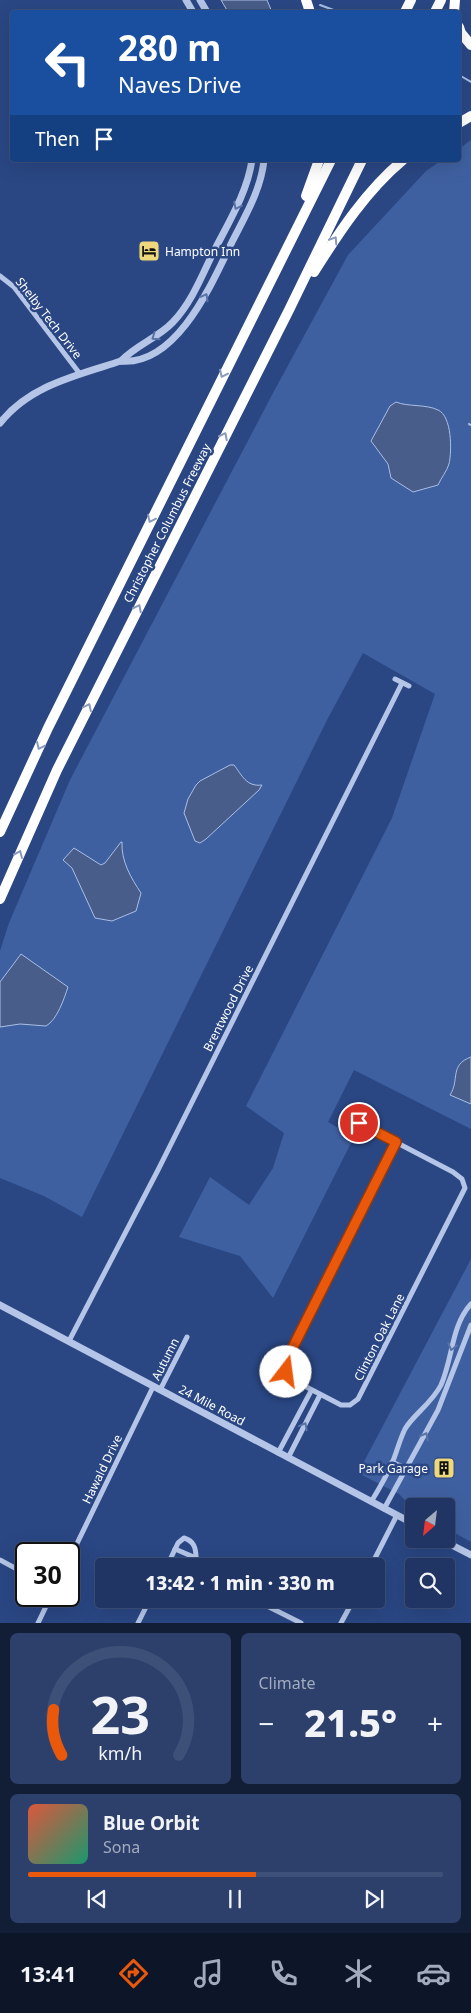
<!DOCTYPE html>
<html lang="en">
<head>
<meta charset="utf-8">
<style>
  :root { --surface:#203563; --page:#2d406c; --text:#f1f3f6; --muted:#a2abbe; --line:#3d5078; --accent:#ea580c }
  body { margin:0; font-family:"Noto Sans",sans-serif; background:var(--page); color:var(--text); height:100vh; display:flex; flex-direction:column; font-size:19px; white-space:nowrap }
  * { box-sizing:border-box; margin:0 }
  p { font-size:16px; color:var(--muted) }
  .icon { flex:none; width:28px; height:28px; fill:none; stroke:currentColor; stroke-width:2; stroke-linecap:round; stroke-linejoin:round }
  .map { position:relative; height:1623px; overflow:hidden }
  .details { display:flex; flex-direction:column; gap:10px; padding:10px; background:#121d36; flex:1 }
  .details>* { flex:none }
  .guide { position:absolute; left:10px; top:10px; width:451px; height:152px; border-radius:5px; box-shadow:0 5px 20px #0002,0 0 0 1px var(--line); background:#1a4fa0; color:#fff; overflow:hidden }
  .needle { width:32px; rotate:208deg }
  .tools { position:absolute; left:405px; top:1498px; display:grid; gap:10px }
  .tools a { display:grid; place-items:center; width:50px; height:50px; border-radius:5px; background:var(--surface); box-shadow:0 5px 20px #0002,0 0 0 1px var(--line); font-size:25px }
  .speed { position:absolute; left:15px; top:1542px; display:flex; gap:10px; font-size:25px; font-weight:700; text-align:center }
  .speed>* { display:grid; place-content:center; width:65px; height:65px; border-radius:50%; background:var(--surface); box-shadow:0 5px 20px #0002,0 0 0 1px var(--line); line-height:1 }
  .speed .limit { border:2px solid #111; border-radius:8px; background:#fff; color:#111 }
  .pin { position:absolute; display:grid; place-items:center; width:42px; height:42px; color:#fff; margin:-21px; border:2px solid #fff; border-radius:50%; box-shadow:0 1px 5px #0007 }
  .me { position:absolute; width:55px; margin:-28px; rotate:15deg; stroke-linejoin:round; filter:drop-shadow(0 0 4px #0008) }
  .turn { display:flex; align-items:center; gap:18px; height:105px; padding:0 25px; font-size:22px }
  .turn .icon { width:65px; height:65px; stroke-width:2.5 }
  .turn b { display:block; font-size:35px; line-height:42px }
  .then { display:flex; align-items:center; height:48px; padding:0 25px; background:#0003; gap:10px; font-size:19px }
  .big { font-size:38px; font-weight:800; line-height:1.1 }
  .details .card { flex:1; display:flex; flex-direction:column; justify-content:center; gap:8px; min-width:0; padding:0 18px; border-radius:8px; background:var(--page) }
  .details .dial { align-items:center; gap:0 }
  .dial svg { height:130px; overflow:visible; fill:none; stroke:var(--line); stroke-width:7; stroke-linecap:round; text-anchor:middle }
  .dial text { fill:var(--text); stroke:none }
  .song { display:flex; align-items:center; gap:15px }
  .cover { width:60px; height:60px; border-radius:8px; background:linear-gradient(135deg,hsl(10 70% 55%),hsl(160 70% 35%)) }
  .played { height:5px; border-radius:2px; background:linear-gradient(90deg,var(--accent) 55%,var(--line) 55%) }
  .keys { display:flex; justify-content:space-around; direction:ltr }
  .heat { display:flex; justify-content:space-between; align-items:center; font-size:28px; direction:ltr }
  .details .tiles { flex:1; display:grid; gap:10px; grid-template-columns:1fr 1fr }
  .card:last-child { grid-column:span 2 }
  .trip { position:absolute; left:95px; top:1558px; width:290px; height:50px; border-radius:5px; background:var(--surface); box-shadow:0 5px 20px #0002,0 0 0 1px var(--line); font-weight:800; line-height:50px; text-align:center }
  .menu { display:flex; height:80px; justify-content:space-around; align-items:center; background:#0d1528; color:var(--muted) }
  .menu .icon { width:35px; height:35px }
  .menu .current { color:var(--accent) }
  .menu b { font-size:22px; color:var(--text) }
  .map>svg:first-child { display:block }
</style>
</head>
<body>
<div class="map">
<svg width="471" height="1623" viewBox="0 0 471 1623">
  <rect width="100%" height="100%" fill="#2a4784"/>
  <g fill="#3f60a0">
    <path d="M471 140V1129L354 1070 328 1122 354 1137 273 1298 240 1256 179 1237 210 1177 249 1205 273 1168 284 1133 246 1106 392 818 435 694 363 653 327 720 82 1217 44 1196 0 1178V951L9 923 70 780 273 393 348 255 426 171 442 160H459V149Z"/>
    <path d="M471 1259V1542L446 1528V1506H414V1509L399 1494 358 1473Z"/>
  </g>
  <g fill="#485d89" stroke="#a9bfe7">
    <path d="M221 0H267L272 12H228Z"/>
    <path d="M396 402C408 407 426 404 438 410 452 416 452 451 449 464 447 471 441 478 438 485L413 492 391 478 388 464 371 441 390 406Z"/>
    <path d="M230 765H234C242 775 246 787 262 785L259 790 206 839 200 843 195 841 184 813 188 799 196 785 200 781Z"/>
    <path d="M121 842H122C121 861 131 878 141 893L136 911 112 921 95 918 72 868 63 860 74 848 101 865 105 863Z"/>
    <path d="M21 954 68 987C64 999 57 1020 46 1026L20 1024 0 1027V982Z"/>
    <path d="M471 1057V1104L450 1095C460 1080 449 1065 471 1057Z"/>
  </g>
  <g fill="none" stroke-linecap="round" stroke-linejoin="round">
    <g stroke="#a9bfe7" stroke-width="2">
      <path d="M320 5 339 12"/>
      <path d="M459 75 471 82"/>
      <path d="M469 424 471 425"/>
    </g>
    <g stroke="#b4c5e7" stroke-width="5">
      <path d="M0 276 14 287 80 374"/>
      <path d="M395 679 409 686"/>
      <path d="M359 1123 453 1172 462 1179 465 1188 358 1399 350 1405H341L291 1379 286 1372 285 1365 396 1142"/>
      <path d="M69 1341 158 1170 402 683"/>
      <path d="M160 1390 187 1337"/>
      <path d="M278 1453 311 1391"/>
      <path d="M288 1458 320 1395"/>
      <path d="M392 1462 405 1468"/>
      <path d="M371 1502C379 1489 387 1475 393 1461 397 1451 400 1439 405 1429 413 1415 432 1403 441 1385 453 1358 451 1326 471 1304"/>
      <path d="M384 1509 438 1410 471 1325"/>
      <path d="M175 1549 196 1558 208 1566"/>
      <path d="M0 1560 26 1574"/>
      <path d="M69 1560 153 1387"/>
      <path d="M167 1566 178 1543 184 1538C194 1541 196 1548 196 1558"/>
      <path d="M371 1566 397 1515"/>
      <path d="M253 1599 301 1623"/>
      <path d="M38 1623 51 1596"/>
      <path d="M138 1623 150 1599"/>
      <path d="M341 1623 354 1599"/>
    </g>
    <g stroke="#b4c5e7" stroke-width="7">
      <path d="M186 0 193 12"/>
      <path d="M200 0 207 12"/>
      <path d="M121 361C136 345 158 338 173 322 191 303 201 278 212 255 227 225 247 194 252 160"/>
      <path d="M0 423C30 385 78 375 121 361 177 366 212 283 232 242 245 216 261 190 264 160"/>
      <path d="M0 1305 414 1524"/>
      <path d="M440 1539 471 1555"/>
    </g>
    <g stroke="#fff" stroke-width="10">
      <path d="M306 0 310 12"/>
      <path d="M405 12 411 0"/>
      <path d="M435 12 441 0"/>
      <path d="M454 12 455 0"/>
      <path d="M459 27 461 33 471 45"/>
      <path d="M459 123 471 116"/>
      <path d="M306 196 319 160"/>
      <path d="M314 272C340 231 366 191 403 160"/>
      <path d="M0 832 48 728 331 160"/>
      <path d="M0 899 57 770 289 310 362 160"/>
    </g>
  </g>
  <defs><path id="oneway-chevron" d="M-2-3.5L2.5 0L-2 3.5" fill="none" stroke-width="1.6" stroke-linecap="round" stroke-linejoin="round" transform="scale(1.25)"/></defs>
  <g stroke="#5a73a7">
    <use href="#oneway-chevron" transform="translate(237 206) rotate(116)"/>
    <use href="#oneway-chevron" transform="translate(205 297) rotate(-61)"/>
    <use href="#oneway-chevron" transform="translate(155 337) rotate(145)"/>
    <use href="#oneway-chevron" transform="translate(452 1347) rotate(104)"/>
    <use href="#oneway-chevron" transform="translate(304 1426) rotate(-62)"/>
    <use href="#oneway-chevron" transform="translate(425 1436) rotate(-62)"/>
  </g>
  <g stroke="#8a9abb">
    <use href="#oneway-chevron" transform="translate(334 240) rotate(-57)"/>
    <use href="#oneway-chevron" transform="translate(223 374) rotate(116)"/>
    <use href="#oneway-chevron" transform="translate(224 436) rotate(-63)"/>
    <use href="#oneway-chevron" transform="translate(151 519) rotate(116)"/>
    <use href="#oneway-chevron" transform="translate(138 608) rotate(-63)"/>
    <use href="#oneway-chevron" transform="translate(88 707) rotate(-64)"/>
    <use href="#oneway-chevron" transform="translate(40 746) rotate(115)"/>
    <use href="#oneway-chevron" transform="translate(19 854) rotate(-66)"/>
  </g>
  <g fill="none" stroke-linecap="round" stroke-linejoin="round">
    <g stroke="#983908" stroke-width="12">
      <path id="route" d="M286 1372 285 1365 288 1357 396 1142 359 1123"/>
    </g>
    <use href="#route" stroke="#ea580c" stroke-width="9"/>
  </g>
  <defs>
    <g id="hotel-square" transform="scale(1.125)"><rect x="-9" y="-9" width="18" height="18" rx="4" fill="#edd97c" stroke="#2a4784"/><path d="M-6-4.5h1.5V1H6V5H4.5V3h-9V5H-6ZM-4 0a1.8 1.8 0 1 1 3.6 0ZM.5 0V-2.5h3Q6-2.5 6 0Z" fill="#111"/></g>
    <g id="building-square" transform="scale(1.125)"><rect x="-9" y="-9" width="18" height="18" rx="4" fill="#edd97c" stroke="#2a4784"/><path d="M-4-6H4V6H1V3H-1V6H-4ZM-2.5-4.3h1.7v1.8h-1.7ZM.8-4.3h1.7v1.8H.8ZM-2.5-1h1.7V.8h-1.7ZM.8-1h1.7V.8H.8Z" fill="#111"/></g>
  </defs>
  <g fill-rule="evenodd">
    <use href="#hotel-square" x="149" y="251"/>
    <use href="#building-square" x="444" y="1468"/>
  </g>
  <g text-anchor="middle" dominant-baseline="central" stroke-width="5" stroke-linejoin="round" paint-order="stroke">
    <g font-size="12" fill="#fff" stroke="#2a4784" text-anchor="start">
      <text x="165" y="251">Hampton Inn</text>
      <text x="428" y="1468" text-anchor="end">Park Garage</text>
    </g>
    <g font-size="12" fill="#fff" stroke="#2a4784">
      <text transform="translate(49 318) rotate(52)">Shelby Tech Drive</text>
      <text transform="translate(167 523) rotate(-63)">Christopher Columbus Freeway</text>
      <text transform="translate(228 1008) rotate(-63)">Brentwood Drive</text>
      <text transform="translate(379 1337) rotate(-63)">Clinton Oak Lane</text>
      <text transform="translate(165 1359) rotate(-63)">Autumn</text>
      <text transform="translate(212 1405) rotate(28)">24 Mile Road</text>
      <text transform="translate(102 1469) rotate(-64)">Hawald Drive</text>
    </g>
  </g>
</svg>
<div class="tools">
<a><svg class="needle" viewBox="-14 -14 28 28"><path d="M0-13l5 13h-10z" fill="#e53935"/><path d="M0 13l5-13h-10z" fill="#a2abbe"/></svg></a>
<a><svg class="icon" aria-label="search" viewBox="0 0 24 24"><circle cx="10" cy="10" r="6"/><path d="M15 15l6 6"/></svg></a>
</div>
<div class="speed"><div class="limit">30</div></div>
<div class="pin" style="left:359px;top:1123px;background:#d93025"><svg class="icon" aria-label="arrive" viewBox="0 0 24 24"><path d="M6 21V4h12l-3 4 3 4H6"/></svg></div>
<svg class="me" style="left:286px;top:1372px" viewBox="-20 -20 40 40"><circle r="19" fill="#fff"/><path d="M0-13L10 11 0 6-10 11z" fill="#ea580c"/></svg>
<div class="trip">13:42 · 1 min · 330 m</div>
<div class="guide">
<div class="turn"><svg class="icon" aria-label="left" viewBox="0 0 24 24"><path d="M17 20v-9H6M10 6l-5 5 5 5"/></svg><div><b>280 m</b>Naves Drive</div></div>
<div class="then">Then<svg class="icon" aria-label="arrive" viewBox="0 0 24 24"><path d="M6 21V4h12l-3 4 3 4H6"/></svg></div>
</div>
</div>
<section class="details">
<div class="tiles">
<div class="card dial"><svg viewBox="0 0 100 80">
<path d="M14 69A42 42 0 1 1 86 69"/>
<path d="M14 69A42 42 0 0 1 9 41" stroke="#ea580c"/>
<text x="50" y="56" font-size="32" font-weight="700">23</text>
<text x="50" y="72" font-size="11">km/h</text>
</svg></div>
<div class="card"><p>Climate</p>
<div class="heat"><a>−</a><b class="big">21.5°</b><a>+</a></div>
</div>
<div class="card">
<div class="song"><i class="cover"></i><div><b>Blue Orbit</b><p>Sona</p></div></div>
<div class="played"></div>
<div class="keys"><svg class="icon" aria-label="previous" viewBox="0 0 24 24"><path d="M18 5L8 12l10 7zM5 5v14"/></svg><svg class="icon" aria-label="pause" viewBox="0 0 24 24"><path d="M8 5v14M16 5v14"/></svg><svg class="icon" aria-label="next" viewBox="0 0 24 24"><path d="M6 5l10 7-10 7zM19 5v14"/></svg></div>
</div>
</div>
</section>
<nav class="menu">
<b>13:41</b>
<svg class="icon current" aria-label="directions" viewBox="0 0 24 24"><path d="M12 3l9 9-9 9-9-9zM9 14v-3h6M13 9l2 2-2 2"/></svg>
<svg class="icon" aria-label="music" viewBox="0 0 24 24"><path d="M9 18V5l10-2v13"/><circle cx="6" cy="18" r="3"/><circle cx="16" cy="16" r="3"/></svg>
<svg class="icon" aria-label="phone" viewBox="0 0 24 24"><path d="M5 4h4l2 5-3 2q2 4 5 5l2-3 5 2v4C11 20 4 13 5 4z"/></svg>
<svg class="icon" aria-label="climate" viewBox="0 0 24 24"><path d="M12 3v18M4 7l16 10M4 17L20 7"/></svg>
<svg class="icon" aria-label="car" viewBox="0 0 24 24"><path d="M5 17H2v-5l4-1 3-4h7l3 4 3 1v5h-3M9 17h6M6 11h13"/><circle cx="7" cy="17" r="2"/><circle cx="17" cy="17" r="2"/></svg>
</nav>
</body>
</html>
